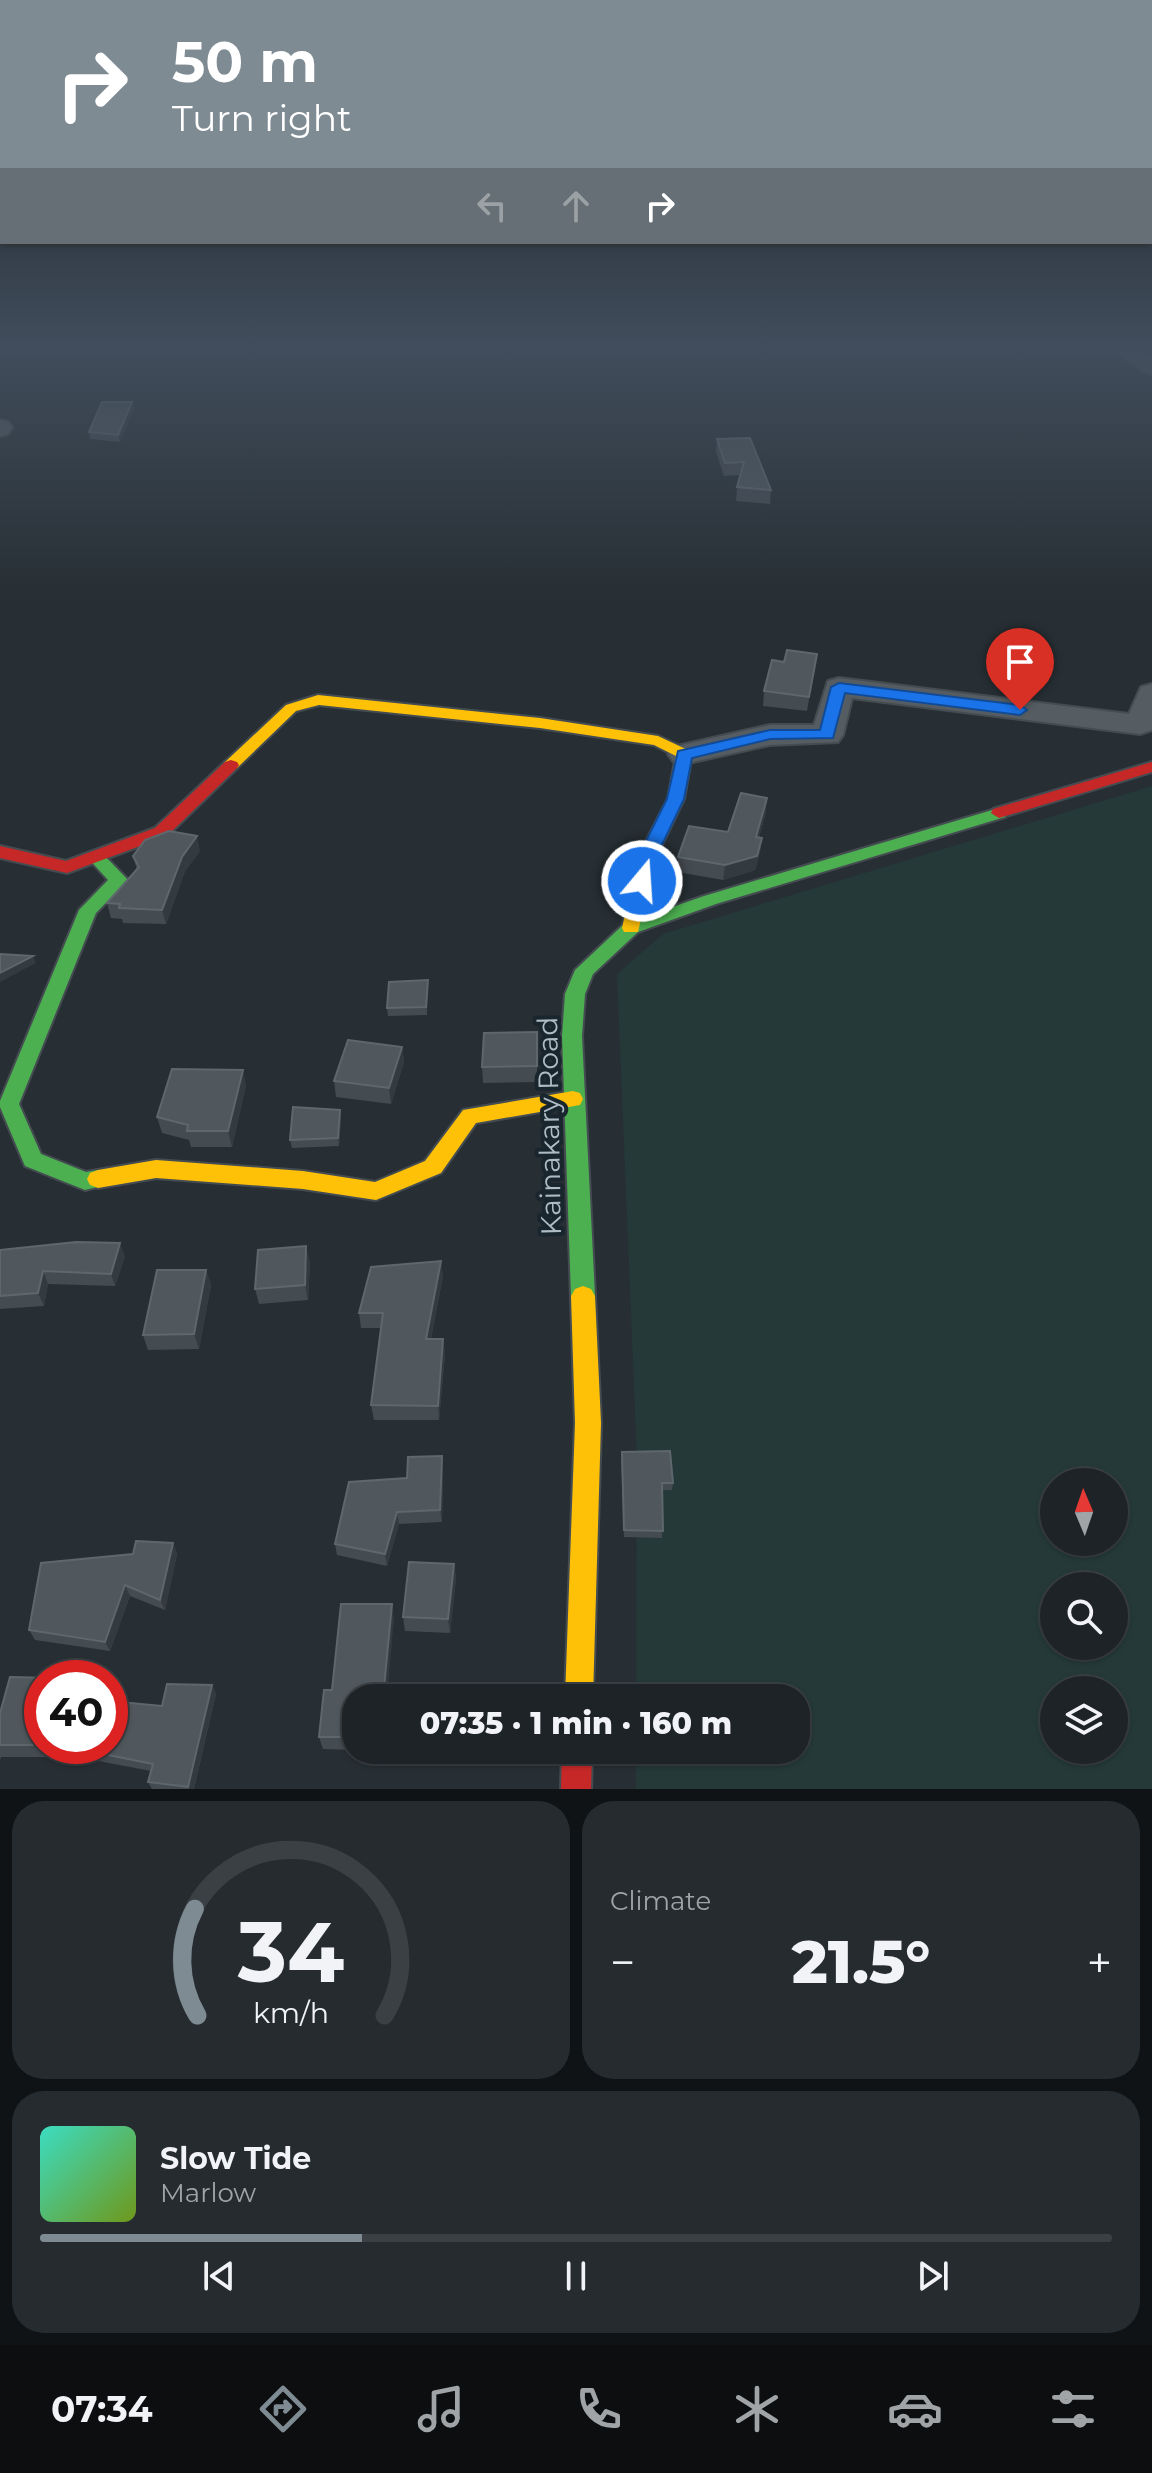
<!DOCTYPE html>
<html lang="en">
<head>
<meta charset="utf-8">
<style>
  :root { --surface:#1d2327; --page:#252b2f; --text:#f1f3f6; --muted:#a0a4a7; --line:#3b4044; --accent:#7f8b93 }
  body { margin:0; font-family:Montserrat,sans-serif; background:var(--page); color:var(--text); height:100vh; display:flex; flex-direction:column; font-size:30px; white-space:nowrap }
  * { box-sizing:border-box; margin:0 }
  p { font-size:26px; color:var(--muted) }
  .icon { flex:none; width:44px; height:44px; fill:none; stroke:currentColor; stroke-width:2; stroke-linecap:round; stroke-linejoin:round }
  .map { position:relative; height:1789px; overflow:hidden }
  .side { display:flex; flex-direction:column; gap:12px; padding:12px; background:#101315; flex:1 }
  .side>* { flex:none }
  .banner { position:absolute; left:0px; top:0px; width:1152px; height:244px; box-shadow:0 2px 6px #0004,0 0 0 2px var(--line); background:#7f8b93; color:#fff; overflow:hidden }
  .needle { width:52px; rotate:358deg }
  .controls { position:absolute; left:1040px; top:1468px; display:grid; gap:16px }
  .controls a { display:grid; place-items:center; width:88px; height:88px; border-radius:50%; background:var(--surface); box-shadow:0 2px 6px #0004,0 0 0 2px var(--line); font-size:40px }
  .speed { position:absolute; left:24px; top:1660px; display:flex; gap:16px; font-size:40px; font-weight:700; text-align:center }
  .speed>* { display:grid; place-content:center; width:104px; height:104px; border-radius:50%; background:var(--surface); box-shadow:0 2px 6px #0004,0 0 0 2px var(--line); line-height:1 }
  .speed .limit { border:12px solid #d22; background:#fff; color:#111 }
  .pin { position:absolute; display:grid; place-items:center; width:68px; height:68px; color:#fff; margin:-82px -34px; border-radius:50% 50% 50% 0; rotate:-45deg; box-shadow:0 0 8px #0007 }
  .pin .icon { rotate:45deg }
  .me { position:absolute; width:88px; margin:-44px; rotate:18deg; stroke-linejoin:round; filter:drop-shadow(0 0 6px #0008) }
  .turn { display:flex; align-items:center; gap:28px; height:168px; padding:0 40px; font-size:36px }
  .turn .icon { width:104px; height:104px; stroke-width:2.5 }
  .turn b { display:block; font-size:56px; line-height:68px }
  .lanes { display:flex; align-items:center; height:76px; padding:0 40px; background:#0003; justify-content:center; gap:40px; direction:ltr }
  .lanes .off { opacity:.35 }
  .big { font-size:60px; font-weight:800; line-height:1.1 }
  .side .tile { flex:1; display:flex; flex-direction:column; justify-content:center; gap:12px; min-width:0; padding:0 28px; border-radius:32px; background:var(--page) }
  .side .dial { align-items:center; gap:0 }
  .dial svg { height:208px; overflow:visible; fill:none; stroke:var(--line); stroke-width:7; stroke-linecap:round; text-anchor:middle }
  .dial text { fill:var(--text); stroke:none }
  .song { display:flex; align-items:center; gap:24px }
  .cover { width:96px; height:96px; border-radius:12px; background:linear-gradient(135deg,hsl(170 70% 55%),hsl(80 70% 35%)) }
  .played { height:8px; border-radius:4px; background:linear-gradient(90deg,var(--accent) 30%,var(--line) 30%) }
  .keys { display:flex; justify-content:space-around; direction:ltr }
  .heat { display:flex; justify-content:space-between; align-items:center; font-size:44px; direction:ltr }
  .side .tiles { flex:1; display:grid; gap:12px; grid-template-columns:1fr 1fr }
  .tile:last-child { grid-column:span 2 }
  .trip { position:absolute; left:342px; top:1684px; width:468px; height:80px; border-radius:32px; background:var(--surface); box-shadow:0 2px 6px #0004,0 0 0 2px var(--line); font-weight:800; line-height:80px; text-align:center }
  .tab-bar { display:flex; height:128px; justify-content:space-around; align-items:center; background:#0c0e10; color:var(--muted) }
  .tab-bar .icon { width:56px; height:56px }
  .tab-bar .on { color:var(--accent) }
  .tab-bar b { font-size:36px; color:var(--text) }
  .map>svg:first-child { display:block }
</style>
</head>
<body>
<div class="map">
<svg width="1152" height="1789" viewBox="0 0 1152 1789">
  <rect width="100%" height="100%" fill="#272f34"/>
  <path fill="#243938" fill-rule="evenodd" d="M1152 786V1789H636V1750H796V1698H636L637 1459 617 974 663 934ZM1054 1482H1114V1542H1054ZM1054 1586H1114V1646H1054ZM1054 1690H1114V1750H1054Z"/>
  <g fill="none" stroke-linecap="round" stroke-linejoin="round">
    <g stroke="#444c51" stroke-width="4">
      <g id="street">
        <path d="M1110 347H1136L1152 358V374L1144 372Z"/>
        <path d="M0 420 8 422 12 427 8 434 0 436Z"/>
        <path d="M839 678 1129 714 1141 687 1152 684V730L1140 734 852 698 843 735 838 742 770 745 684 764 673 761 668 754 673 747 770 725H814L828 681Z"/>
      </g>
    </g>
    <g stroke="#444c51" stroke-width="4">
      <g id="fast">
        <path d="M999 808 1005 809 1007 813 1005 817 716 904 638 932 593 974 585 994 582 1036 595 1296 591 1303 583 1306 575 1303 571 1296 562 1036 565 994 575 970 624 924 704 896Z"/>
        <path d="M96 851 102 853 128 880 96 913 19 1104 41 1154 86 1172 98 1170 106 1173 109 1179 106 1185 85 1190 25 1166 0 1107V1101L79 910 108 880 87 857Z"/>
      </g>
    </g>
    <g stroke="#444c51" stroke-width="4">
      <g id="slow">
        <path d="M318 695 540 718 658 736 690 751 692 754 684 799 656 857 638 932H624L622 928 638 857 668 799 676 756 654 745 540 728 319 705 296 711 237 768H225L223 765 225 762 286 705Z"/>
        <path d="M573 1091 580 1093 583 1099 580 1105 476 1123 441 1173 376 1200 303 1189 156 1178 98 1188 90 1185 87 1179 90 1173 98 1170 156 1160 303 1171 375 1182 425 1161 463 1110Z"/>
        <path d="M583 1286 591 1289 595 1296 601 1423 593 1698H565L575 1423 571 1296 575 1289Z"/>
      </g>
    </g>
    <g stroke="#444c51" stroke-width="4">
      <g id="jam">
        <path d="M231 760 237 762 239 765 237 768 167 836 67 873 0 858V846L66 861 155 828 225 762Z"/>
        <path d="M1152 762V772L999 818 991 813 993 809Z"/>
        <path d="M562 1750H592L591 1789H561Z"/>
      </g>
    </g>
    <use href="#street" fill="#565d62" fill-rule="evenodd"/>
    <use href="#fast" fill="#4caf50" fill-rule="evenodd"/>
    <use href="#slow" fill="#ffc107" fill-rule="evenodd"/>
    <use href="#jam" fill="#c62828" fill-rule="evenodd"/>
  </g>
  <g fill="#444b51">
    <path d="M132 402 134 408 120 442 90 439 89 432Z"/>
    <path d="M750 438 771 490 770 504 736 501 737 487 741 475 724 476 716 452 717 439Z"/>
    <path d="M817 654 807 711 763 706 764 691Z"/>
    <path d="M766 812 759 837 762 838 760 852 755 870 723 880 677 872 678 857Z"/>
    <path d="M200 851 185 871 166 924 123 923 122 919 111 918 107 903 137 870 133 856Z"/>
    <path d="M428 980 427 1015 388 1016 387 1008Z"/>
    <path d="M537 1032V1082L483 1083 482 1067Z"/>
    <path d="M402 1047 404 1062 391 1104 336 1097 334 1081Z"/>
    <path d="M246 1085 232 1147H191L189 1140 162 1133 157 1117Z"/>
    <path d="M340 1110 341 1118 339 1146 292 1148 290 1140Z"/>
    <path d="M0 1250 125 1256 115 1286 48 1284 44 1306 0 1309Z"/>
    <path d="M310 1262 308 1300 259 1304 255 1289Z"/>
    <path d="M206 1270 211 1285 199 1349 148 1350 143 1335Z"/>
    <path d="M443 1276 431 1339H443L445 1354 439 1420H374L371 1405 381 1328H361L359 1313Z"/>
    <path d="M442 1456 443 1468 442 1522 399 1524 387 1566 337 1555 335 1544 407 1478Z"/>
    <path d="M621 1459 673 1483 672 1490H662V1538L624 1537Z"/>
    <path d="M173 1543 177 1554 165 1610 130 1596 110 1651 35 1640 29 1630 133 1554Z"/>
    <path d="M454 1564 456 1578 450 1633 405 1631 403 1617Z"/>
    <path d="M394 1618 356 1698V1750L323 1749 319 1737 332 1690Z"/>
    <path d="M10 1677 46 1757H1L0 1760V1713Z"/>
    <path d="M212 1685 216 1694 194 1789H152L148 1782 151 1771 93 1760 88 1751 162 1706Z"/>
  </g>
  <g fill="#343b40">
    <path d="M132 402 134 408 120 442 118 435Z"/>
    <path d="M767 798 766 812 755 851 756 837Z"/>
    <path d="M197 836 200 851 185 871 166 924 162 910 182 857Z"/>
    <path d="M762 838 760 852 755 870 723 880 725 865Z"/>
    <path d="M33 956 36 963 0 982V973Z"/>
    <path d="M402 1047 404 1062 391 1104 389 1088Z"/>
    <path d="M243 1070 246 1085 232 1147 228 1131Z"/>
    <path d="M340 1110 341 1118 339 1146 338 1138Z"/>
    <path d="M120 1243 125 1256 115 1286 111 1274Z"/>
    <path d="M306 1246 310 1262 308 1300 305 1285Z"/>
    <path d="M441 1261 443 1276 428 1354 426 1339Z"/>
    <path d="M206 1270 211 1285 199 1349 194 1334Z"/>
    <path d="M43 1271 48 1284 44 1306 38 1293Z"/>
    <path d="M443 1339 445 1354 439 1420 438 1406Z"/>
    <path d="M442 1456 443 1468 442 1522 440 1510Z"/>
    <path d="M397 1512 399 1524 387 1566 385 1554Z"/>
    <path d="M173 1543 177 1554 165 1610 160 1600Z"/>
    <path d="M454 1564 456 1578 450 1633 448 1619Z"/>
    <path d="M125 1585 130 1596 110 1651 105 1642Z"/>
    <path d="M392 1604 394 1618 387 1698H383Z"/>
    <path d="M212 1685 216 1694 194 1789H189L188 1787Z"/>
    <path d="M42 1726V1746H48L46 1757 37 1745Z"/>
  </g>
  <g fill="#50585d" stroke="#5e676e" stroke-width="2">
    <path d="M102 402H132L118 435 89 432Z"/>
    <path d="M750 438 771 490 737 487 744 462 725 463 717 439Z"/>
    <path d="M787 650 817 654 809 697 764 691 772 660 784 662Z"/>
    <path d="M741 793 767 798 756 837 762 838 757 856 725 865 678 857 689 826 728 832Z"/>
    <path d="M169 831 197 836 182 857 162 910 119 908 120 904 107 903 139 867 133 856 145 840Z"/>
    <path d="M0 954 33 956 0 973Z"/>
    <path d="M428 980 426 1007 387 1008 389 982Z"/>
    <path d="M537 1032V1066L482 1067 484 1033Z"/>
    <path d="M348 1040 402 1047 389 1088 334 1081Z"/>
    <path d="M172 1069 243 1070 228 1131H187L188 1125 157 1117Z"/>
    <path d="M293 1107 340 1110 338 1138 290 1140Z"/>
    <path d="M76 1242 120 1243 111 1274 43 1271 38 1293 0 1296V1250Z"/>
    <path d="M306 1246 305 1285 255 1289 258 1250Z"/>
    <path d="M441 1261 426 1339H443L438 1406 371 1405 383 1313H359L371 1267Z"/>
    <path d="M157 1270H206L194 1334 143 1335Z"/>
    <path d="M670 1451 673 1483H662L663 1531 624 1530 622 1452Z"/>
    <path d="M442 1456 440 1510 397 1512 385 1554 335 1544 349 1482 407 1478 408 1457Z"/>
    <path d="M136 1541 173 1543 160 1600 125 1585 105 1642 29 1630 41 1563 133 1554Z"/>
    <path d="M409 1562 454 1564 448 1619 403 1617Z"/>
    <path d="M341 1604H392L383 1698H356V1737H319L324 1690H332Z"/>
    <path d="M10 1677 54 1678H42V1726L37 1745H0V1713Z"/>
    <path d="M167 1684 212 1685 188 1787 148 1782 153 1764 88 1751 90 1746H110V1701L162 1706Z"/>
  </g>
  <linearGradient id="sky" x2="0" y2="1"><stop stop-color="#151a1d"/><stop offset="0.58" stop-color="#414d5c"/><stop offset="1" stop-color="#414d5c" stop-opacity="0"/></linearGradient>
  <rect width="1152" height="598" fill="url(#sky)"/>
  <path fill="#1a73e8" stroke="#114b97" stroke-width="2" d="M839 683 1020 705 1027 710 1020 715 845 693 833 738 770 739 692 758 684 799 656 857 648 885H636L633 881 638 857 667 799 678 751 770 730H820L831 687Z"/>
  <g text-anchor="middle" dominant-baseline="central" stroke-width="8" stroke-linejoin="round" paint-order="stroke">
    <g font-size="28" fill="#afbcc6" stroke="#1a262e">
      <text transform="translate(549 1126) rotate(-91)">Kainakary Road</text>
    </g>
  </g>
</svg>
<div class="controls">
<a><svg class="needle" viewBox="-14 -14 28 28"><path d="M0-13l5 13h-10z" fill="#e53935"/><path d="M0 13l5-13h-10z" fill="#a0a4a7"/></svg></a>
<a><svg class="icon" aria-label="search" viewBox="0 0 24 24"><circle cx="10" cy="10" r="6"/><path d="M15 15l6 6"/></svg></a>
<a><svg class="icon" aria-label="layers" viewBox="0 0 24 24"><path d="M12 4l9 5-9 5-9-5zM3 14l9 5 9-5"/></svg></a>
</div>
<div class="speed"><div class="limit">40</div></div>
<div class="pin" style="left:1020px;top:710px;background:#d93025"><svg class="icon" aria-label="arrive" viewBox="0 0 24 24"><path d="M6 21V4h12l-3 4 3 4H6"/></svg></div>
<svg class="me" style="left:642px;top:881px" viewBox="-20 -20 40 40"><circle r="17" fill="#1a73e8" stroke="#fff" stroke-width="3"/><path d="M0-11L8 9 0 5-8 9z" fill="#fff"/></svg>
<div class="trip">07:35 · 1 min · 160 m</div>
<div class="banner">
<div class="turn"><svg class="icon" aria-label="right" viewBox="0 0 24 24"><path d="M7 20v-9h11M14 6l5 5-5 5"/></svg><div><b>50 m</b>Turn right</div></div>
<div class="lanes"><svg class="icon off" aria-label="left" viewBox="0 0 24 24"><path d="M17 20v-9H6M10 6l-5 5 5 5"/></svg><svg class="icon off" aria-label="ahead" viewBox="0 0 24 24"><path d="M12 20V5M6 11l6-6 6 6"/></svg><svg class="icon" aria-label="right" viewBox="0 0 24 24"><path d="M7 20v-9h11M14 6l5 5-5 5"/></svg></div>
</div>
</div>
<section class="side">
<div class="tiles">
<div class="tile dial"><svg viewBox="0 0 100 80">
<path d="M14 69A42 42 0 1 1 86 69"/>
<path d="M14 69A42 42 0 0 1 13 28" stroke="#7f8b93"/>
<text x="50" y="56" font-size="32" font-weight="700">34</text>
<text x="50" y="72" font-size="11">km/h</text>
</svg></div>
<div class="tile"><p>Climate</p>
<div class="heat"><a>−</a><b class="big">21.5°</b><a>+</a></div>
</div>
<div class="tile">
<div class="song"><i class="cover"></i><div><b>Slow Tide</b><p>Marlow</p></div></div>
<div class="played"></div>
<div class="keys"><svg class="icon" aria-label="previous" viewBox="0 0 24 24"><path d="M18 5L8 12l10 7zM5 5v14"/></svg><svg class="icon" aria-label="pause" viewBox="0 0 24 24"><path d="M8 5v14M16 5v14"/></svg><svg class="icon" aria-label="next" viewBox="0 0 24 24"><path d="M6 5l10 7-10 7zM19 5v14"/></svg></div>
</div>
</div>
</section>
<nav class="tab-bar">
<b>07:34</b>
<svg class="icon on" aria-label="directions" viewBox="0 0 24 24"><path d="M12 3l9 9-9 9-9-9zM9 14v-3h6M13 9l2 2-2 2"/></svg>
<svg class="icon" aria-label="music" viewBox="0 0 24 24"><path d="M9 18V5l10-2v13"/><circle cx="6" cy="18" r="3"/><circle cx="16" cy="16" r="3"/></svg>
<svg class="icon" aria-label="phone" viewBox="0 0 24 24"><path d="M5 4h4l2 5-3 2q2 4 5 5l2-3 5 2v4C11 20 4 13 5 4z"/></svg>
<svg class="icon" aria-label="climate" viewBox="0 0 24 24"><path d="M12 3v18M4 7l16 10M4 17L20 7"/></svg>
<svg class="icon" aria-label="car" viewBox="0 0 24 24"><path d="M5 17H2v-5l4-1 3-4h7l3 4 3 1v5h-3M9 17h6M6 11h13"/><circle cx="7" cy="17" r="2"/><circle cx="17" cy="17" r="2"/></svg>
<svg class="icon" aria-label="filters" viewBox="0 0 24 24"><path d="M4 7h16M4 17h16"/><circle cx="9" cy="7" r="2"/><circle cx="15" cy="17" r="2"/></svg>
</nav>
</body>
</html>
